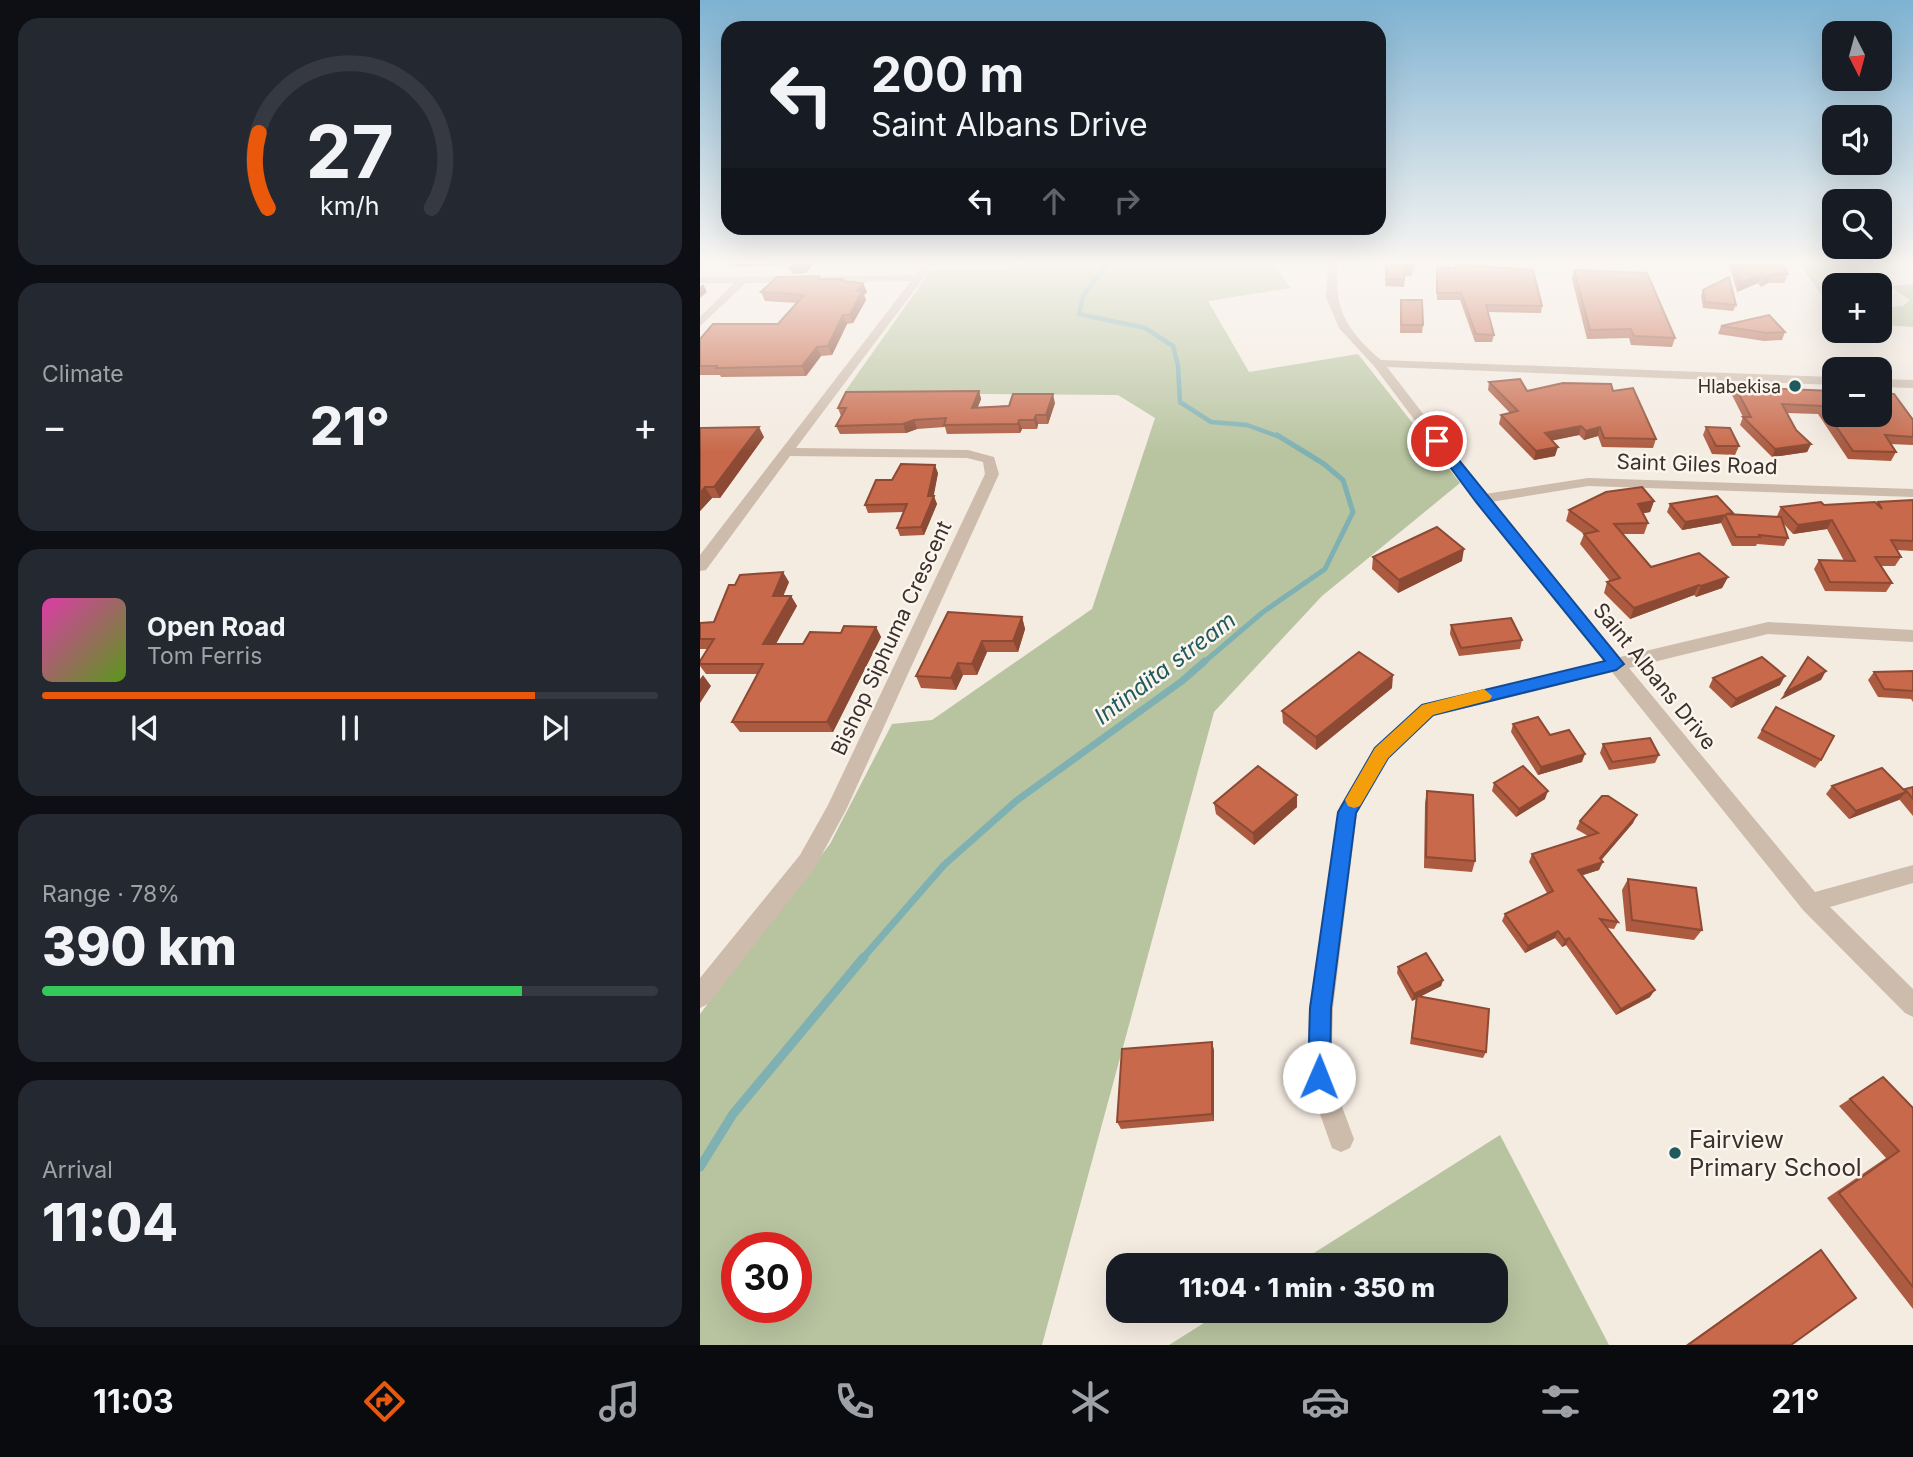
<!DOCTYPE html>
<html lang="en">
<head>
<meta charset="utf-8">
<style>
  :root { --surface:#171b24; --page:#242831; --text:#f1f3f6; --muted:#9ea1a6; --line:#363941; --accent:#ea580c }
  body { margin:0; font-family:Inter,sans-serif; background:var(--page); color:var(--text); height:100vh; display:flex; flex-direction:column; font-size:26px; white-space:nowrap }
  * { box-sizing:border-box; margin:0 }
  p { font-size:23px; color:var(--muted) }
  .icon { flex:none; width:38px; height:38px; fill:none; stroke:currentColor; stroke-width:2; stroke-linecap:round; stroke-linejoin:round }
  .map { position:relative; flex:1; overflow:hidden }
  .details { display:flex; flex-direction:column; gap:18px; padding:18px; background:#0d0f14; width:700px }
  .details>* { flex:none }
  .banner { position:absolute; left:21px; top:21px; width:665px; height:214px; border-radius:21px; box-shadow:0 7px 28px #0002; background:#171b24; color:var(--text); overflow:hidden }
  .needle { width:46px; rotate:174deg }
  .buttons { position:absolute; left:1122px; top:21px; display:grid; gap:14px }
  .buttons a { display:grid; place-items:center; width:70px; height:70px; border-radius:14px; background:var(--surface); box-shadow:0 7px 28px #0002; font-size:35px }
  .speed { position:absolute; left:21px; top:1232px; display:flex; gap:14px; font-size:35px; font-weight:700; text-align:center }
  .speed>* { display:grid; place-content:center; width:91px; height:91px; border-radius:50%; background:var(--surface); box-shadow:0 7px 28px #0002; line-height:1 }
  .speed .limit { border:10px solid #d22; background:#fff; color:#111 }
  .pin { position:absolute; display:grid; place-items:center; width:60px; height:60px; color:#fff; margin:-30px; border:4px solid #fff; border-radius:50%; box-shadow:0 2px 7px #0007 }
  .me { position:absolute; width:77px; margin:-38px; rotate:1deg; stroke-linejoin:round; filter:drop-shadow(0 0 5px #0008) }
  .turn { display:flex; align-items:center; gap:24px; height:147px; padding:0 35px; font-size:32px }
  .turn .icon { width:91px; height:91px; stroke-width:2.5 }
  .turn b { display:block; font-size:49px; line-height:60px }
  .lanes { display:flex; align-items:center; height:66px; padding:0 35px; background:#0003; justify-content:center; gap:35px; direction:ltr }
  .lanes .off { opacity:.35 }
  .big { font-size:52px; font-weight:800; line-height:1.1 }
  .details .card { flex:1; display:flex; flex-direction:column; justify-content:center; gap:10px; min-width:0; padding:0 24px; border-radius:21px; background:var(--page) }
  .details .dial { align-items:center; gap:0 }
  .dial svg { height:182px; overflow:visible; fill:none; stroke:var(--line); stroke-width:7; stroke-linecap:round; text-anchor:middle }
  .dial text { fill:var(--text); stroke:none }
  .song { display:flex; align-items:center; gap:21px }
  .cover { width:84px; height:84px; border-radius:10px; background:linear-gradient(135deg,hsl(320 70% 55%),hsl(90 70% 35%)) }
  .played { height:7px; border-radius:4px; background:linear-gradient(90deg,var(--accent) 80%,var(--line) 80%) }
  .keys { display:flex; justify-content:space-around; direction:ltr }
  .heat { display:flex; justify-content:space-between; align-items:center; font-size:38px; direction:ltr }
  .charge { height:10px; border-radius:5px; background:linear-gradient(90deg,#34c759 78%,var(--line) 0) }
  .trip { position:absolute; left:406px; top:1253px; width:402px; height:70px; border-radius:21px; background:var(--surface); box-shadow:0 7px 28px #0002; font-weight:800; line-height:70px; text-align:center }
  .menu { display:flex; height:112px; justify-content:space-around; align-items:center; background:#090b0e; color:var(--muted) }
  .menu .icon { width:49px; height:49px }
  .menu .on { color:var(--accent) }
  .menu b { font-size:32px; color:var(--text) }
  main { display:flex; flex:1; min-height:0 }
  .map>svg:first-child { display:block }
</style>
</head>
<body>
<main>
<section class="details">
<div class="card dial"><svg viewBox="0 0 100 80">
<path d="M14 69A42 42 0 1 1 86 69"/>
<path d="M14 69A42 42 0 0 1 10 36" stroke="#ea580c"/>
<text x="50" y="56" font-size="32" font-weight="700">27</text>
<text x="50" y="72" font-size="11">km/h</text>
</svg></div>
<div class="card"><p>Climate</p>
<div class="heat"><a>−</a><b class="big">21°</b><a>+</a></div>
</div>
<div class="card">
<div class="song"><i class="cover"></i><div><b>Open Road</b><p>Tom Ferris</p></div></div>
<div class="played"></div>
<div class="keys"><svg class="icon" aria-label="previous" viewBox="0 0 24 24"><path d="M18 5L8 12l10 7zM5 5v14"/></svg><svg class="icon" aria-label="pause" viewBox="0 0 24 24"><path d="M8 5v14M16 5v14"/></svg><svg class="icon" aria-label="next" viewBox="0 0 24 24"><path d="M6 5l10 7-10 7zM19 5v14"/></svg></div>
</div>
<div class="card"><p>Range · 78%</p><b class="big">390 km</b><div class="charge"></div></div>
<div class="card"><p>Arrival</p><b class="big">11:04</b></div>
</section>
<div class="map">
<svg width="1213" height="1345" viewBox="0 0 1213 1345">
  <rect width="100%" height="100%" fill="#f4ebe1"/>
  <g fill="#b8c4a0" fill-rule="evenodd">
    <path d="M309 264H572L591 288 508 301 549 372 658 354 760 483 622 596 514 712 342 1345H0V1014L130 844 192 724 232 720 392 609 455 418 418 395 144 393 231 270 307 269ZM37 1248H96V1307H37Z"/>
    <path d="M1099 264H1157L1165 273 1176 280 1169 281 1133 271 1127 275 1134 285V312Z"/>
    <path d="M1213 284V327L1180 325V308L1203 306 1210 300 1190 286Z"/>
    <path d="M800 1135 909 1345H469L523 1311H796V1265H595Z"/>
  </g>
  <g fill="none" stroke-linecap="round" stroke-linejoin="round">
    <path stroke="#7fb0b2" stroke-width="4.5" d="M407 264 383 296 379 314 445 328 473 346 478 366 480 402 511 422 547 425 580 437"/>
    <path stroke="#7fb0b2" stroke-width="5" d="M503 663 563 612 625 569 653 512 643 480 624 464 577 435"/>
    <path stroke="#7fb0b2" stroke-width="7" d="M162 959 244 865 316 801 482 681 505 661"/>
    <path stroke="#7fb0b2" stroke-width="9" d="M0 1167 33 1114 164 957"/>
    <g fill="#cdbbac" fill-rule="evenodd">
      <path d="M224 264H234L96 448 268 450 294 457 299 474 146 810 114 869 8 1004 0 1008V978L100 855 128 805 285 474 283 462 267 458 90 456 6 570 0 571V555L211 281 46 283 0 326V317L34 283H0V277L215 275Z"/>
      <path d="M628 264H638C633 309 647 331 681 360L1134 377V385L687 367 785 494 888 478 1213 489V497L888 486 791 502 920 657 1068 622 1213 630V642L1068 634 929 668 1115 892 1213 865V883L1130 907 1213 989V1017L1205 1013 1103 910 912 672 734 716 688 758 657 813 633 1008 631 1077 654 1139 650 1148 641 1152 632 1148 607 1077 609 1008 640 806 674 748 722 705 904 661 776 502 674 366 639 328 626 297Z"/>
      <path d="M1180 379 1213 380V388L1180 387Z"/>
    </g>
  </g>
  <g fill="#ac5a40">
    <path d="M29 264H113L106 273 92 274 89 268 93 264 30 267Z"/>
    <path d="M684 264H713L712 276H705L704 287 685 286 686 275Z"/>
    <path d="M1029 264H1082L1088 274 1084 283H1068L1061 287 1058 283 1037 292Z"/>
    <path d="M737 267 842 306 841 313 788 312 794 335 792 342H775L760 300H737Z"/>
    <path d="M874 270 975 338 972 347 931 345 929 338 887 339 872 279Z"/>
    <path d="M119 276 121 279 163 283 167 292 164 295 166 300 153 323 147 324 132 355 121 356 106 376 21 377 20 375H0V339L78 324 97 303 65 301 61 292Z"/>
    <path d="M1003 290 1036 305 1033 311 1003 308 1001 296Z"/>
    <path d="M701 300 723 325 722 333H700Z"/>
    <path d="M1021 326 1085 332 1082 340 1064 341 1018 334Z"/>
    <path d="M789 382 827 391H913L956 439 953 448 902 447 898 436 884 440 879 435 851 441 855 456 834 460 799 424 801 415 810 413 788 390Z"/>
    <path d="M1035 387 1213 420V445L1190 444 1196 452 1191 461 1148 459 1118 414 1086 413 1096 430 1111 444 1107 452 1072 457 1040 425 1043 417 1032 395Z"/>
    <path d="M279 391 281 399 278 407 355 403 348 424H338L337 429H322L320 433 247 434 245 427 217 429 206 433 140 434 136 426 141 416 138 408Z"/>
    <path d="M1006 427 1039 446 1035 455 1012 454 1003 435Z"/>
    <path d="M0 428 64 437 20 498H12L0 511Z"/>
    <path d="M238 473 233 496 237 504 224 535 200 536 197 528 204 512 168 513 165 505 192 480Z"/>
    <path d="M1213 500V551L1197 550 1201 557 1195 566H1181L1192 583 1186 592 1125 591 1114 569 1119 560 1144 561 1127 529 1093 534 1083 523 1088 538 1084 546 1057 544 1056 546H1032L1021 523 982 530 967 512 970 504 1033 515 1078 517 1077 516 1081 507 1177 504 1178 502Z"/>
    <path d="M954 501 950 512 943 513 948 523 944 534H923L951 567 1028 577 1022 588 996 597 994 595 930 619 904 593 907 582 910 581 880 544 884 534 866 521 869 510Z"/>
    <path d="M673 557 762 561 698 593 672 569Z"/>
    <path d="M89 582 83 596H91L97 606 76 644H103L141 633 176 627 181 637 133 732H40L32 722 58 674H6L0 666V661L7 649H0V623L14 622Z"/>
    <path d="M322 617 325 629 318 652H287L277 675H263L256 690 221 688 216 676Z"/>
    <path d="M751 625 822 640 820 649 759 656 750 634Z"/>
    <path d="M1213 671V702L1211 699 1178 697 1168 680 1174 672Z"/>
    <path d="M1013 678 1080 685 1031 708 1009 687Z"/>
    <path d="M692 688 616 750 583 723 582 711Z"/>
    <path d="M1076 707 1121 760 1115 768 1057 738Z"/>
    <path d="M813 724 850 735 882 762 838 775 811 732Z"/>
    <path d="M903 744 959 755 955 763 909 770 900 753Z"/>
    <path d="M794 783 845 799 816 817 792 791Z"/>
    <path d="M1132 786 1204 790 1213 787V816L1199 799 1149 819 1126 794Z"/>
    <path d="M727 791 775 861 772 872 724 868 725 803Z"/>
    <path d="M514 803 597 807 554 845 516 814Z"/>
    <path d="M880 821 933 823 901 860 899 870 882 875 918 922 914 929 907 928 950 997 916 1015 866 945 862 947 855 938 825 953 802 921 805 914 847 893 829 862 832 854 888 836 876 829Z"/>
    <path d="M928 879 1002 930 994 940 926 931 922 890Z"/>
    <path d="M698 967 743 980 741 986 721 996 786 1052 783 1058 710 1044 716 999 712 1001 697 973Z"/>
    <path d="M512 1042 514 1051V1121L421 1129 417 1122Z"/>
    <path d="M1183 1077 1213 1108V1309L1127 1198 1186 1158 1139 1106Z"/>
    <path d="M1121 1250 1091 1345H986L1117 1252Z"/>
  </g>
  <g fill="#8c4a34">
    <path d="M107 264H113L106 273 104 268Z"/>
    <path d="M1062 274 1058 283 1037 292 1040 283Z"/>
    <path d="M1071 274 1068 283 1061 287 1064 278Z"/>
    <path d="M163 283 167 292 164 295 166 300 153 323 150 315 157 291Z"/>
    <path d="M3 284 7 292 0 298V287Z"/>
    <path d="M143 315 147 324 132 355 128 346Z"/>
    <path d="M117 347 121 356 106 376 102 366Z"/>
    <path d="M279 391 281 399 274 416 272 408Z"/>
    <path d="M353 394 355 403 348 424 346 415Z"/>
    <path d="M336 415 338 424 337 429 334 420Z"/>
    <path d="M214 420 217 429 206 433 203 424Z"/>
    <path d="M319 420 322 429 320 433 318 424Z"/>
    <path d="M881 426 879 435 842 442 845 433Z"/>
    <path d="M59 427 64 437 20 498 14 487Z"/>
    <path d="M900 427 898 436 884 440 886 431Z"/>
    <path d="M1111 444 1107 452 1072 457 1075 449Z"/>
    <path d="M858 447 855 456 834 460 836 451Z"/>
    <path d="M235 465 238 473 233 500 234 496 237 504 224 535 221 527Z"/>
    <path d="M5 487 12 498 0 511V493Z"/>
    <path d="M954 501 950 512 934 515 938 504Z"/>
    <path d="M1025 515 1021 523 982 530 985 522Z"/>
    <path d="M1132 520 1127 529 1093 534 1098 525Z"/>
    <path d="M764 549 762 561 698 593 699 580Z"/>
    <path d="M83 572 89 582 79 606 73 596Z"/>
    <path d="M1028 577 1022 588 996 597 1001 586Z"/>
    <path d="M999 585 994 595 930 619 934 608Z"/>
    <path d="M91 596 97 606 70 654 63 644Z"/>
    <path d="M322 617 325 629 318 652 313 641Z"/>
    <path d="M176 627 181 637 133 732 127 722Z"/>
    <path d="M282 641 287 652 277 675 272 664Z"/>
    <path d="M258 663 263 675 256 690 251 678Z"/>
    <path d="M1126 671 1121 680 1080 700 1086 692Z"/>
    <path d="M3 675 11 686 0 703V679Z"/>
    <path d="M693 675 692 688 616 750V737Z"/>
    <path d="M1085 676 1080 685 1031 708 1036 699Z"/>
    <path d="M885 754 882 762 838 775 841 767Z"/>
    <path d="M848 791 845 799 816 817 819 809Z"/>
    <path d="M1206 792 1199 800 1149 819 1156 811Z"/>
    <path d="M597 795V807L554 845 553 833Z"/>
    <path d="M937 815 933 823 898 864 903 862 899 870 874 878 878 870 900 858Z"/>
    <path d="M858 931 855 938 825 953 828 946Z"/>
    <path d="M869 938 866 945 862 947 865 940Z"/>
    <path d="M743 980 741 986 712 1001 714 994Z"/>
    <path d="M955 990 950 997 916 1015 921 1009Z"/>
    <path d="M512 1042 514 1051V1121L512 1114Z"/>
  </g>
  <g fill="#c8694b" stroke="#8c4a34" stroke-width="2">
    <path d="M93 264H107L104 268H89Z"/>
    <path d="M686 264H713V268H705L704 280 686 279 687 268Z"/>
    <path d="M755 264 833 270 842 306 786 305 794 335 776 334 761 293H737V267L755 268Z"/>
    <path d="M1034 264H1082L1088 274H1071L1064 278 1062 274 1040 283Z"/>
    <path d="M874 270 947 273 975 338 934 336 931 329 890 330Z"/>
    <path d="M119 276 118 279H143L141 281 163 283 157 291H162L150 315H143L128 346 117 347 102 366 16 368 17 366H0V339L13 324H78L104 295 61 292 77 277Z"/>
    <path d="M1029 277 1036 305 1005 302 1003 290Z"/>
    <path d="M701 300H722L723 325H701Z"/>
    <path d="M1069 315 1085 332 1067 333 1021 326Z"/>
    <path d="M820 379 827 391 863 383 911 384 913 391 933 388 956 439 904 438 900 427 886 431 881 426 845 433 858 447 836 451 801 415 818 411 789 382Z"/>
    <path d="M1035 387 1134 391V415H1180V393L1194 394 1213 420V437L1185 435 1196 452 1153 451 1122 406 1082 404 1096 430 1111 444 1075 449 1043 417H1051Z"/>
    <path d="M279 391 272 408 309 406 313 394H353L346 415H336L334 420H319L318 424 244 425 246 418 214 420 203 424 136 426 146 408H138L146 392Z"/>
    <path d="M59 427 14 487H5L0 493V428Z"/>
    <path d="M1006 427 1030 428 1039 446H1016Z"/>
    <path d="M201 464 235 465 228 496H234L221 527 197 528 207 504 165 505 176 480H192Z"/>
    <path d="M942 487 954 501 938 504 948 523 914 524 951 567 999 553 1028 577 1001 586 999 585 934 608 907 582 920 578 884 534 898 531 869 510 906 492Z"/>
    <path d="M1017 496 1033 513 1026 514 1081 517 1088 538 1059 535 1060 537H1036L1025 515 985 522 970 504Z"/>
    <path d="M1213 500V541L1191 540 1201 557H1175L1192 583 1130 582 1119 560 1155 561 1132 520 1098 525 1081 507 1121 502 1124 505 1175 502 1182 509 1178 502Z"/>
    <path d="M737 527 764 549 699 580 673 557Z"/>
    <path d="M83 572 73 596H91L63 644H103L110 632 141 633 144 626 176 627 127 722H32L63 664H0V661L14 639H0V623L14 622 29 585H35L40 575Z"/>
    <path d="M248 612 322 617 313 641H282L272 664 258 663 251 678 216 676Z"/>
    <path d="M811 618 822 640 761 648 751 625Z"/>
    <path d="M659 652 693 675 616 737 582 711Z"/>
    <path d="M1062 657 1085 676 1036 699 1013 678Z"/>
    <path d="M1108 657 1126 671 1086 692Z"/>
    <path d="M1213 671V691L1184 689 1174 672Z"/>
    <path d="M1076 707 1134 736 1121 760 1062 730Z"/>
    <path d="M838 717 850 735 869 730 885 754 841 767 813 724Z"/>
    <path d="M950 738 959 755 912 762 903 744Z"/>
    <path d="M558 766 597 795 553 833 514 803Z"/>
    <path d="M823 766 848 791 819 809 794 783Z"/>
    <path d="M1182 768 1206 792 1156 811 1132 786Z"/>
    <path d="M1213 787V799L1205 789Z"/>
    <path d="M727 791 773 795 775 861 726 857Z"/>
    <path d="M902 796H908L937 815 900 858 903 862 878 870 918 922 900 919 955 990 921 1009 869 938 865 940 858 931 828 946 805 914 853 891 832 854 898 833 880 821Z"/>
    <path d="M928 879 996 888 1002 930 932 920Z"/>
    <path d="M726 953 743 980 714 994 698 967Z"/>
    <path d="M717 996 789 1009 786 1052 712 1038Z"/>
    <path d="M512 1042V1114L417 1122 422 1049Z"/>
    <path d="M1183 1077 1213 1108V1287L1139 1193 1199 1151 1150 1099Z"/>
    <path d="M1121 1250 1156 1298 1091 1345H988Z"/>
  </g>
  <linearGradient id="sky" x2="0" y2="1"><stop stop-color="#7eb2d2"/><stop offset="0.58" stop-color="#faf6f2"/><stop offset="1" stop-color="#faf6f2" stop-opacity="0"/></linearGradient>
  <rect width="1213" height="452" fill="url(#sky)"/>
  <path fill="#1a73e8" stroke="#114b97" stroke-width="2" d="M737 437 741 438 924 664 916 670 733 715 688 758 656 813 631 1008 630 1077 627 1085 619 1089 611 1085 608 1077 610 1008 638 812 675 748 722 705 905 661 776 502 731 441Z"/>
  <path fill="#f59e0b" d="M784 689 792 696 790 700 733 715 688 758 660 806 654 808 648 806 645 800 675 748 722 705Z"/>
  <g fill="#1f5a5e" stroke="#fbf5ee" stroke-width="2.5">
    <circle cx="1095" cy="386" r="7"/>
    <circle cx="975" cy="1153" r="7"/>
  </g>
  <g text-anchor="middle" dominant-baseline="central" stroke-width="5" stroke-linejoin="round" paint-order="stroke">
    <g font-size="18" fill="#3b302b" stroke="#fbf5ee" text-anchor="end">
      <text x="1081" y="386">Hlabekisa</text>
    </g>
    <g font-size="21" fill="#3b302b" stroke="#fbf5ee">
      <text transform="translate(997 464) rotate(2)">Saint Giles Road</text>
      <text transform="translate(191 638) rotate(-65)">Bishop Siphuma Crescent</text>
      <text transform="translate(955 676) rotate(51)">Saint Albans Drive</text>
    </g>
    <g font-size="23" font-style="italic" fill="#1f5a5e" stroke="#fbf5ee">
      <text transform="translate(465 668) rotate(-37)">Intindita stream</text>
    </g>
    <g font-size="24" fill="#3b302b" stroke="#fbf5ee" text-anchor="start">
      <text x="989" y="1139">Fairview<tspan x="989" dy="28">Primary School</tspan></text>
    </g>
  </g>
</svg>
<div class="buttons">
<a><svg class="needle" viewBox="-14 -14 28 28"><path d="M0-13l5 13h-10z" fill="#e53935"/><path d="M0 13l5-13h-10z" fill="#9ea1a6"/></svg></a>
<a><svg class="icon" aria-label="sound" viewBox="0 0 24 24"><path d="M4 9h4l5-4v14l-5-4H4zM17 9q2 3 0 6"/></svg></a>
<a><svg class="icon" aria-label="search" viewBox="0 0 24 24"><circle cx="10" cy="10" r="6"/><path d="M15 15l6 6"/></svg></a>
<a>+</a>
<a>−</a>
</div>
<div class="speed"><div class="limit">30</div></div>
<div class="pin" style="left:737px;top:441px;background:#d93025"><svg class="icon" aria-label="arrive" viewBox="0 0 24 24"><path d="M6 21V4h12l-3 4 3 4H6"/></svg></div>
<svg class="me" style="left:619px;top:1077px" viewBox="-20 -20 40 40"><circle r="19" fill="#fff"/><path d="M0-13L10 11 0 6-10 11z" fill="#1a73e8"/></svg>
<div class="trip">11:04 · 1 min · 350 m</div>
<div class="banner">
<div class="turn"><svg class="icon" aria-label="left" viewBox="0 0 24 24"><path d="M17 20v-9H6M10 6l-5 5 5 5"/></svg><div><b>200 m</b>Saint Albans Drive</div></div>
<div class="lanes"><svg class="icon" aria-label="left" viewBox="0 0 24 24"><path d="M17 20v-9H6M10 6l-5 5 5 5"/></svg><svg class="icon off" aria-label="ahead" viewBox="0 0 24 24"><path d="M12 20V5M6 11l6-6 6 6"/></svg><svg class="icon off" aria-label="right" viewBox="0 0 24 24"><path d="M7 20v-9h11M14 6l5 5-5 5"/></svg></div>
</div>
</div>
</main>
<nav class="menu">
<b>11:03</b>
<svg class="icon on" aria-label="directions" viewBox="0 0 24 24"><path d="M12 3l9 9-9 9-9-9zM9 14v-3h6M13 9l2 2-2 2"/></svg>
<svg class="icon" aria-label="music" viewBox="0 0 24 24"><path d="M9 18V5l10-2v13"/><circle cx="6" cy="18" r="3"/><circle cx="16" cy="16" r="3"/></svg>
<svg class="icon" aria-label="phone" viewBox="0 0 24 24"><path d="M5 4h4l2 5-3 2q2 4 5 5l2-3 5 2v4C11 20 4 13 5 4z"/></svg>
<svg class="icon" aria-label="climate" viewBox="0 0 24 24"><path d="M12 3v18M4 7l16 10M4 17L20 7"/></svg>
<svg class="icon" aria-label="car" viewBox="0 0 24 24"><path d="M5 17H2v-5l4-1 3-4h7l3 4 3 1v5h-3M9 17h6M6 11h13"/><circle cx="7" cy="17" r="2"/><circle cx="17" cy="17" r="2"/></svg>
<svg class="icon" aria-label="filters" viewBox="0 0 24 24"><path d="M4 7h16M4 17h16"/><circle cx="9" cy="7" r="2"/><circle cx="15" cy="17" r="2"/></svg>
<b>21°</b>
</nav>
</body>
</html>
